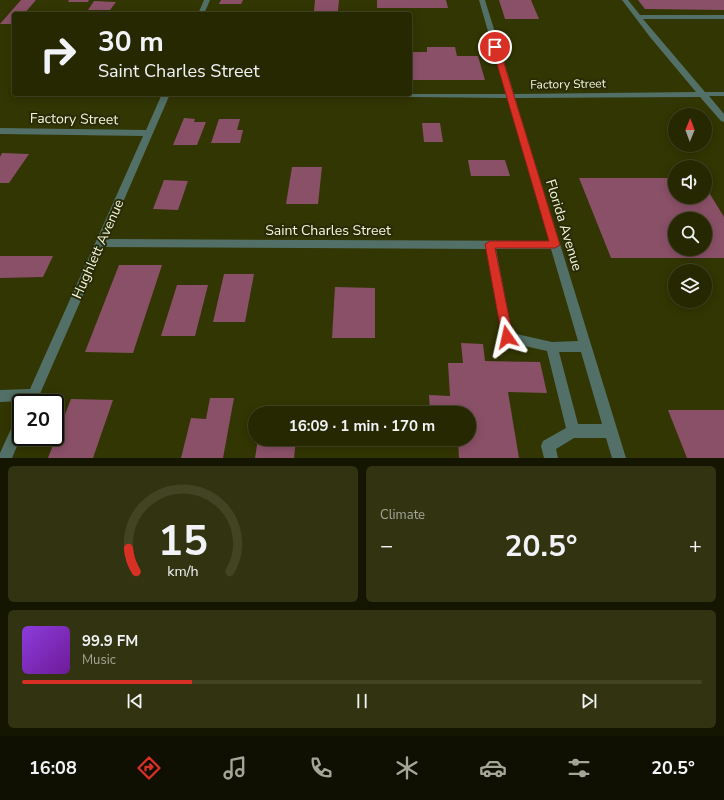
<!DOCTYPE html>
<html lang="en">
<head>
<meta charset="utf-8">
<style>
  :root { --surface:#262802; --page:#323411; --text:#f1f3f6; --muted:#a4a699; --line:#424424; --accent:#d93025 }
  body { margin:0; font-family:"Nunito Sans",sans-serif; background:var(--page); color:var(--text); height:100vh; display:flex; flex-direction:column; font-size:15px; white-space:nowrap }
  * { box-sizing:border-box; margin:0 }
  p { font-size:13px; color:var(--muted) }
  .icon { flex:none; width:22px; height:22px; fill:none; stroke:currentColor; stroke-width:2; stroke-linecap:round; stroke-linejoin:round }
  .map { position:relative; height:458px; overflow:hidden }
  .panel { display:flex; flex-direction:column; gap:8px; padding:8px; background:#151601; flex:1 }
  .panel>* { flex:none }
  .hud { position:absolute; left:12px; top:12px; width:400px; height:84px; border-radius:4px; box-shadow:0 2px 10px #0003,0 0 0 1px var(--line); background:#262802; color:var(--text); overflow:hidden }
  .needle { width:26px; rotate:1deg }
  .fabs { position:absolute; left:668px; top:108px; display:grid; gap:8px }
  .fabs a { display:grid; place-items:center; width:44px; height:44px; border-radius:50%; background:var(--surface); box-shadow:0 2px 10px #0003,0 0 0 1px var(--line); font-size:20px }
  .speed { position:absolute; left:12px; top:394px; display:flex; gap:8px; font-size:20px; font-weight:700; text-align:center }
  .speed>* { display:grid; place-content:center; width:52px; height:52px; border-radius:50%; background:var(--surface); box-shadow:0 2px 10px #0003,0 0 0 1px var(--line); line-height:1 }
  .speed .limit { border:2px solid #111; border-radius:6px; background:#fff; color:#111 }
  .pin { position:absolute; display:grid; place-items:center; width:34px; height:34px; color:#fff; margin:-17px; border:2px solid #fff; border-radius:50%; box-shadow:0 1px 4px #0007 }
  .me { position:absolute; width:44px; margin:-22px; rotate:349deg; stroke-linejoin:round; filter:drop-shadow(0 0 3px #0008) }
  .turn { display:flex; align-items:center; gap:14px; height:84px; padding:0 20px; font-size:18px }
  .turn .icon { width:52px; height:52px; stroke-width:2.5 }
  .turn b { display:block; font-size:28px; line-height:34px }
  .big { font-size:30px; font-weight:700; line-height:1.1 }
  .panel .widget { flex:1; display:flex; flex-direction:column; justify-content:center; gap:6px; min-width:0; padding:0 14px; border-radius:6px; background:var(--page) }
  .panel .dial { align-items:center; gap:0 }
  .dial svg { height:104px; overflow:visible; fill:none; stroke:var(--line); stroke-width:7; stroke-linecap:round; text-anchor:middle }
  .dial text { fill:var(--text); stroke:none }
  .song { display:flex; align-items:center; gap:12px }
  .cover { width:48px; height:48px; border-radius:6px; background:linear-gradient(135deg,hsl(270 70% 55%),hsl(280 70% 35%)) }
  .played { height:4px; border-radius:2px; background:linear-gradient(90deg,var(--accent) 25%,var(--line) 25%) }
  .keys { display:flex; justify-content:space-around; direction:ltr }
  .heat { display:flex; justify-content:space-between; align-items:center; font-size:22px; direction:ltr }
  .panel .tiles { flex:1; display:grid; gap:8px; grid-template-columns:1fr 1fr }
  .widget:last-child { grid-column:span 2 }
  .trip { position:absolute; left:248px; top:406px; width:228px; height:40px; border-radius:20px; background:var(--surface); box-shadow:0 2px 10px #0003,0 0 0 1px var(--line); font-weight:700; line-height:40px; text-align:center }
  .tab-bar { display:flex; height:64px; justify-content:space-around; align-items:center; background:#0f1001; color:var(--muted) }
  .tab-bar .icon { width:28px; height:28px }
  .tab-bar .selected { color:var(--accent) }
  .tab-bar b { font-size:18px; color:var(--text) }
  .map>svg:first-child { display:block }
</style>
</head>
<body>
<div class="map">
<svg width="724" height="458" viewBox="0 0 724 458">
  <rect width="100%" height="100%" fill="#323602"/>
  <g fill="#8a5068" fill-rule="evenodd">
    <path d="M21 0H36L24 14H14V24H0Z"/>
    <path d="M69 0H89L88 2H68Z"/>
    <path d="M221 0H243L241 4H219Z"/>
    <path d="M315 0H339L338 11H314Z"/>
    <path d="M377 0H446L448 8H377Z"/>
    <path d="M499 0H531L539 19H505Z"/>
    <path d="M638 0H724V10L645 9Z"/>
    <path d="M94 1 116 2 110 10H88Z"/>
    <path d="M427 47H455L457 56H478L485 80H411L410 52H427Z"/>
    <path d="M184 118 195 119 194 122H206L197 145H173Z"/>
    <path d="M219 119H240L237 130H243L240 143H211Z"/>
    <path d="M422 123H440L443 142H424Z"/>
    <path d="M2 153 29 154 9 183H0V157Z"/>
    <path d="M468 160H505L510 176H471Z"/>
    <path d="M292 167H322L318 204H286Z"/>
    <path d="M579 178H675V197H705V186L724 217V258H611ZM675 219H705V249H675Z"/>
    <path d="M164 180 188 181 178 210 153 209Z"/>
    <path d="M0 256H53L43 277 0 278Z"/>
    <path d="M119 265H162L133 353 85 352Z"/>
    <path d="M224 274H254L245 322H213Z"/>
    <path d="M177 285H208L195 336H161Z"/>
    <path d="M335 287 375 288V338H332Z"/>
    <path d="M461 343 483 344 485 361 540 362 547 393 508 392 519 458H459L458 439H469V413H430L429 395 450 396 448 363H463Z"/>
    <path d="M210 398H234L223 458H181L191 418 206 419Z"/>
    <path d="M71 399 113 400 93 458H48Z"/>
    <path d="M668 410H724V458H687Z"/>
    <path d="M258 439H296L294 458H255Z"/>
  </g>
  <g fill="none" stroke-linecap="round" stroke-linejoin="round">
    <g fill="#527067" fill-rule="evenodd">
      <path d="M204 0H210L204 14H198Z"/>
      <path d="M479 0H485L514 94 696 92 650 37 622 0H628L640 15H724V19H643L705 92H724V96H709L724 114V122L721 121 700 97 515 98 626 458H612L606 438H574L556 449 558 458H544L541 446 543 441 566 428 547 351 503 341 486 249 104 247 36 403H24V401L0 402V390L30 389 143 136 0 134V128L146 130 162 94H170L107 239 549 241 507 98 316 96 312 94H506ZM496 249H551L578 341 552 342 512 333ZM559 352H581L602 424H578Z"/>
      <path d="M21 416V437L12 458H0V453L16 418Z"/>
    </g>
  </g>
  <path fill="#d93025" stroke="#8d1f18" d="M495 45 499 47 560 245 555 248H495L513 337 511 340 507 342 503 340 502 337 485 244 490 241H549L492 47Z"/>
  <g text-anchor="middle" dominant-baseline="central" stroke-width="4" stroke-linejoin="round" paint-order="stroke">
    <g font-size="12" fill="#f3f7dd" stroke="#282b06">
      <text transform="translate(568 84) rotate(-1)">Factory Street</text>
    </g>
    <g font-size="14" fill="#f3f7dd" stroke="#282b06">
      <text transform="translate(74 119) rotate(1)">Factory Street</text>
      <text transform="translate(564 225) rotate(73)">Florida Avenue</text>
      <text x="328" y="230">Saint Charles Street</text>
      <text transform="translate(98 249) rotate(-66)">Hughlett Avenue</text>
    </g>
  </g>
</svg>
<div class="fabs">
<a><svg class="needle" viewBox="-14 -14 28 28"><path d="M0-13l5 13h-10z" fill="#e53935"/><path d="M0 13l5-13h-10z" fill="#a4a699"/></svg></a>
<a><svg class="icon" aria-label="sound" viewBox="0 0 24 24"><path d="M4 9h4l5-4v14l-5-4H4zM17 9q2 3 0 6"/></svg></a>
<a><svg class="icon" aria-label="search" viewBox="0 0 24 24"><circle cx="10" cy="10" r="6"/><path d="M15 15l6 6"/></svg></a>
<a><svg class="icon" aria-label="layers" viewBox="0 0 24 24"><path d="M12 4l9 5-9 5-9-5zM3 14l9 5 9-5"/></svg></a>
</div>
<div class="speed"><div class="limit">20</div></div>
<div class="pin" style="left:495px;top:47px;background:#d93025"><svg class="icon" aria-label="arrive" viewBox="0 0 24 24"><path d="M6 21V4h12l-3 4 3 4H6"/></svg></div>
<svg class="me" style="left:507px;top:337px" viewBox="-20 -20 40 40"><path d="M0-17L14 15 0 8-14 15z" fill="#d93025" stroke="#fff" stroke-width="4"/></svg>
<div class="trip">16:09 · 1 min · 170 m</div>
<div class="hud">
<div class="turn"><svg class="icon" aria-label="right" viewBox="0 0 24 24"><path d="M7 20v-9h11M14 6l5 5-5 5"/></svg><div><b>30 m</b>Saint Charles Street</div></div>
</div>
</div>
<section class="panel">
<div class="tiles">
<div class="widget dial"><svg viewBox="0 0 100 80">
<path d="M14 69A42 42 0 1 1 86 69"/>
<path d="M14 69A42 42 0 0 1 8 51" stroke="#d93025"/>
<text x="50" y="56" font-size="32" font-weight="700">15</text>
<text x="50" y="72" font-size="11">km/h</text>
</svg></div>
<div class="widget"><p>Climate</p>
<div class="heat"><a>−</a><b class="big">20.5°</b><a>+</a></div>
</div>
<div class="widget">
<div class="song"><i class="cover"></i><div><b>99.9 FM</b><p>Music</p></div></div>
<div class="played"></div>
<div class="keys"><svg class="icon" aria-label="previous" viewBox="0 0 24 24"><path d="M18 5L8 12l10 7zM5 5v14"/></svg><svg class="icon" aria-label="pause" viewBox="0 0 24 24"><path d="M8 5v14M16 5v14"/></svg><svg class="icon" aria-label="next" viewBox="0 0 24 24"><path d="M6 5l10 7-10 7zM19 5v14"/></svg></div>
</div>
</div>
</section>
<nav class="tab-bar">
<b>16:08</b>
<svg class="icon selected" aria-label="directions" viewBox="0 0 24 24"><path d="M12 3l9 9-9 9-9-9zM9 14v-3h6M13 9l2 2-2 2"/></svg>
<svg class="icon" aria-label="music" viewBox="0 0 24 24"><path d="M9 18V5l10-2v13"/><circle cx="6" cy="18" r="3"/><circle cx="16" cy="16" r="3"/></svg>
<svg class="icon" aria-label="phone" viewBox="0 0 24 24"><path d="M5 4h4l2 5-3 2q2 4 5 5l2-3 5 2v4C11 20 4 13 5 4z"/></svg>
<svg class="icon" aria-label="climate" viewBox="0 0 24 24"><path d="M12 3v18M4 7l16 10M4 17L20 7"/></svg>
<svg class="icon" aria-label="car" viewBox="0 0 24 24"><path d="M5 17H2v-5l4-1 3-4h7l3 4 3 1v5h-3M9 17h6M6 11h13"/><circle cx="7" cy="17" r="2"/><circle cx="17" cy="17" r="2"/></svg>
<svg class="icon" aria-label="filters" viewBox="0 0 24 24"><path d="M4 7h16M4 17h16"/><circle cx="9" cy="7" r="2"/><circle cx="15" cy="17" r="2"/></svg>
<b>20.5°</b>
</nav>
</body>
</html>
